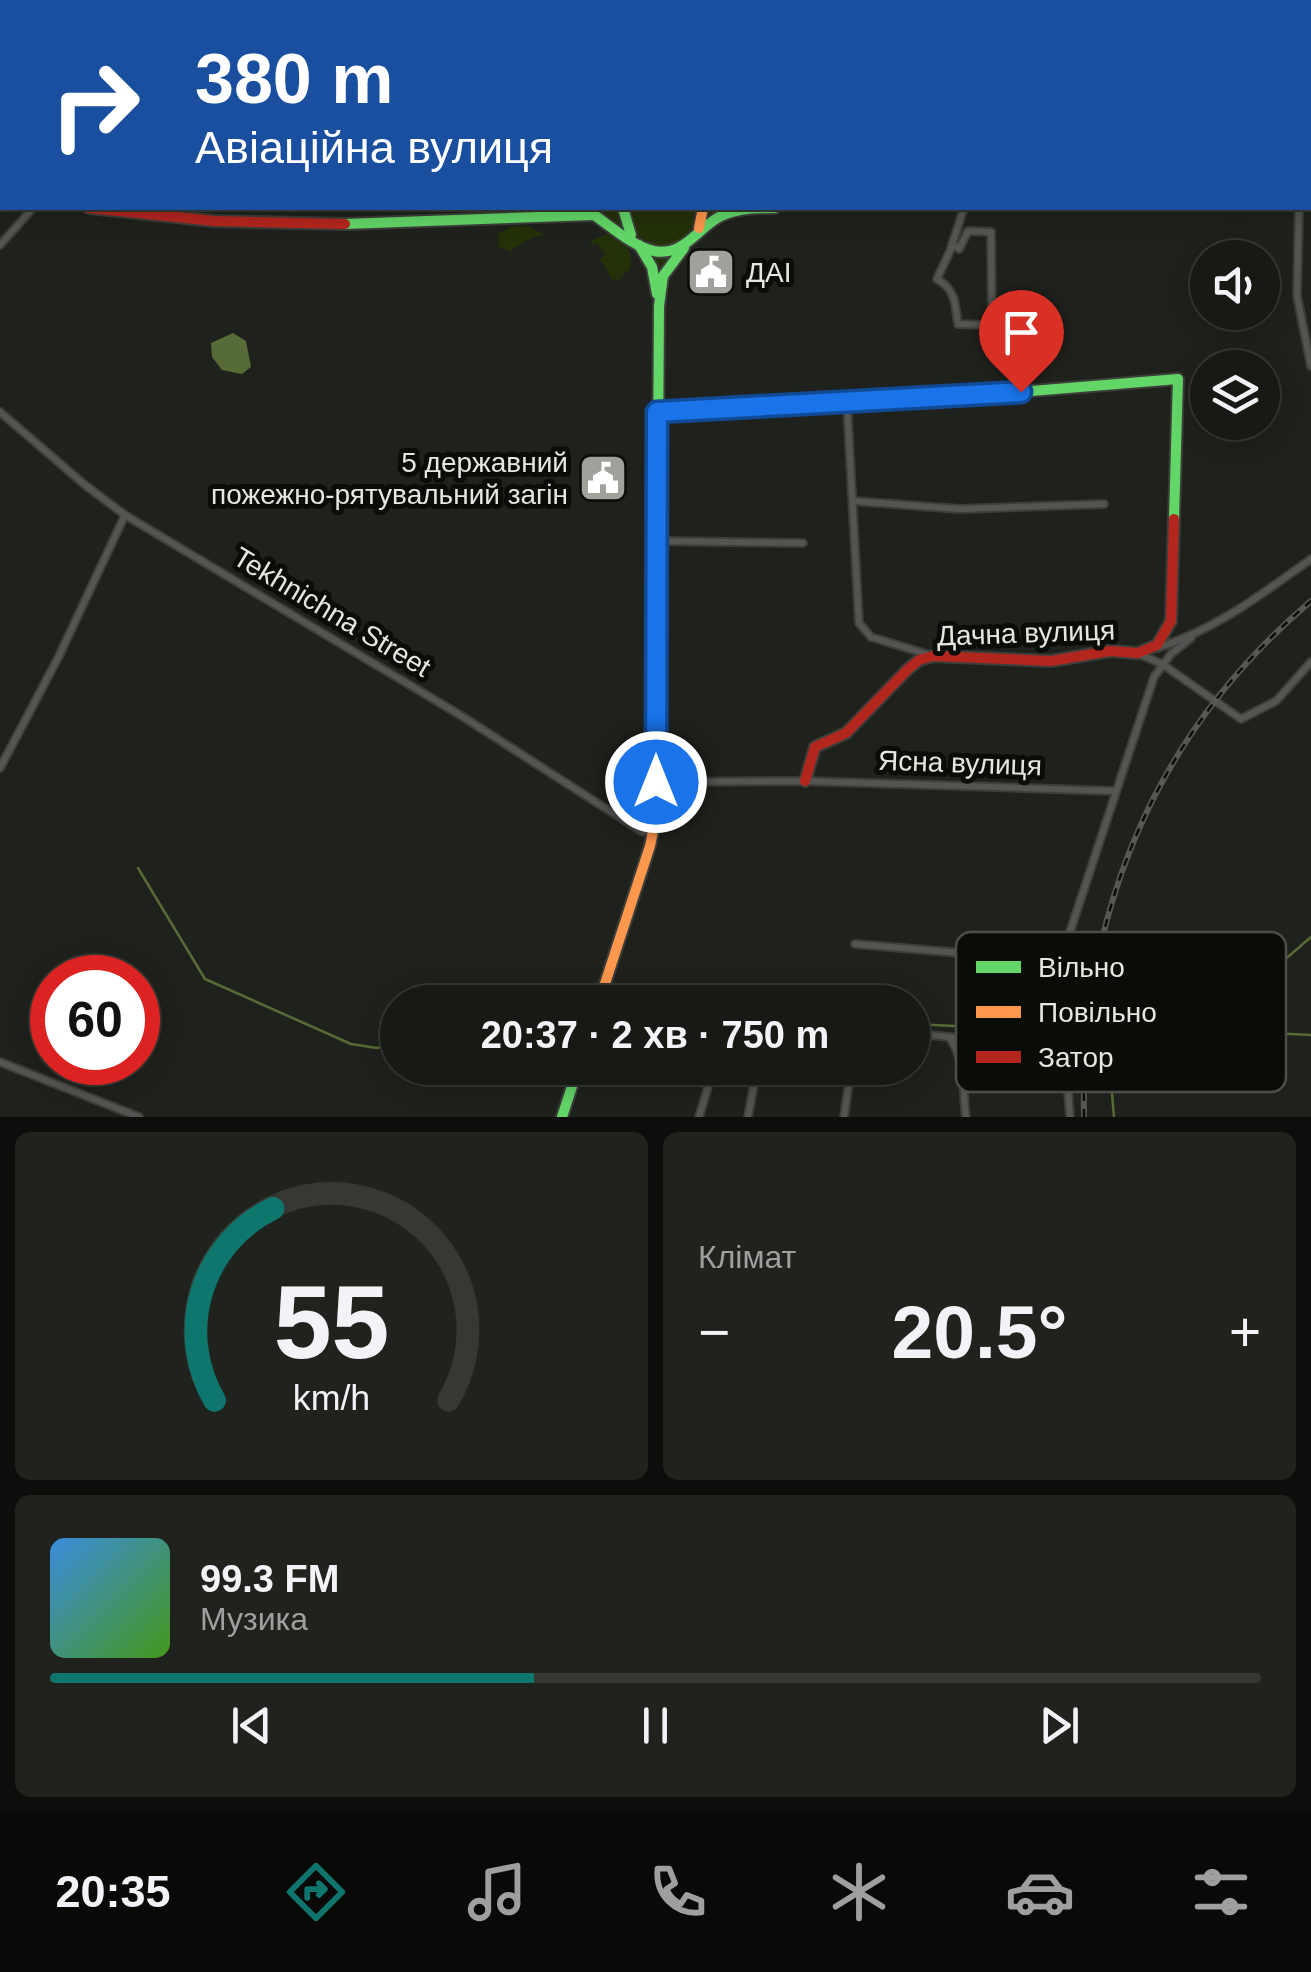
<!DOCTYPE html>
<html lang="uk">
<head>
<meta charset="utf-8">
<style>
  :root { --surface:#171915; --page:#20221e; --text:#f1f3f6; --muted:#9ea0a0; --line:#363834; --accent:#0f766e }
  body { margin:0; font-family:Helvetica,sans-serif; background:var(--page); color:var(--text); height:100vh; display:flex; flex-direction:column; font-size:38px; white-space:nowrap }
  * { box-sizing:border-box; margin:0 }
  p { font-size:32px; color:var(--muted) }
  .icon { flex:none; width:55px; height:55px; fill:none; stroke:currentColor; stroke-width:2; stroke-linecap:round; stroke-linejoin:round }
  .map { position:relative; height:1117px; overflow:hidden }
  .sheet { display:flex; flex-direction:column; gap:15px; padding:15px; background:#0d0e0c; flex:1 }
  .sheet>* { flex:none }
  .guide { position:absolute; left:0px; top:0px; width:1312px; height:210px; box-shadow:0 5px 25px #0003,0 0 0 2px var(--line); background:#1a4fa0; color:#fff; overflow:hidden }
  .buttons { position:absolute; left:1190px; top:240px; display:grid; gap:20px }
  .buttons a { display:grid; place-items:center; width:90px; height:90px; border-radius:50%; background:var(--surface); box-shadow:0 5px 25px #0003,0 0 0 2px var(--line); font-size:50px }
  .speed { position:absolute; left:30px; top:955px; display:flex; gap:20px; font-size:50px; font-weight:700; text-align:center }
  .speed>* { display:grid; place-content:center; width:130px; height:130px; border-radius:50%; background:var(--surface); box-shadow:0 5px 25px #0003,0 0 0 2px var(--line); line-height:1 }
  .speed .limit { border:15px solid #d22; background:#fff; color:#111 }
  .pin { position:absolute; display:grid; place-items:center; width:85px; height:85px; color:#fff; margin:-102px -42px; border-radius:50% 50% 50% 0; rotate:-45deg; box-shadow:0 0 10px #0007 }
  .pin .icon { rotate:45deg }
  .me { position:absolute; width:110px; margin:-55px; rotate:0deg; stroke-linejoin:round; filter:drop-shadow(0 0 8px #0008) }
  .turn { display:flex; align-items:center; gap:35px; height:210px; padding:0 30px; font-size:45px }
  .turn .icon { width:130px; height:130px; stroke-width:2.5 }
  .turn b { display:block; font-size:70px; line-height:85px }
  .big { font-size:75px; font-weight:600; line-height:1.1 }
  .sheet .card { flex:1; display:flex; flex-direction:column; justify-content:center; gap:15px; min-width:0; padding:0 35px; border-radius:15px; background:var(--page) }
  .sheet .dial { align-items:center; gap:0 }
  .dial svg { height:260px; overflow:visible; fill:none; stroke:var(--line); stroke-width:7; stroke-linecap:round; text-anchor:middle }
  .dial text { fill:var(--text); stroke:none }
  .song { display:flex; align-items:center; gap:30px }
  .cover { width:120px; height:120px; border-radius:15px; background:linear-gradient(135deg,hsl(210 70% 55%),hsl(100 70% 35%)) }
  .played { height:10px; border-radius:5px; background:linear-gradient(90deg,var(--accent) 40%,var(--line) 40%) }
  .keys { display:flex; justify-content:space-around; direction:ltr }
  .heat { display:flex; justify-content:space-between; align-items:center; font-size:55px; direction:ltr }
  .sheet .tiles { flex:1; display:grid; gap:15px; grid-template-columns:1fr 1fr }
  .card:last-child { grid-column:span 2 }
  .trip { position:absolute; left:380px; top:985px; width:550px; height:100px; border-radius:50px; background:var(--surface); box-shadow:0 5px 25px #0003,0 0 0 2px var(--line); font-weight:600; line-height:100px; text-align:center }
  .tabs { display:flex; height:160px; justify-content:space-around; align-items:center; background:#090a08; color:var(--muted) }
  .tabs .icon { width:70px; height:70px }
  .tabs .on { color:var(--accent) }
  .tabs b { font-size:45px; color:var(--text) }
  .map>svg:first-child { display:block }
</style>
</head>
<body>
<div class="map">
<svg width="1311" height="1117" viewBox="0 0 1311 1117">
  <rect width="100%" height="100%" fill="#1f211c"/>
  <g fill="#233108">
    <path d="M604 208H767L723 215 674 260 660 290 648 259 594 215Z"/>
    <path d="M528 226 545 235 534 237 512 249V252L498 247V234L510 227Z"/>
    <path d="M607 234C626 238 631 249 631 267L619 280 612 279 600 259 605 255 597 243 592 244 590 241Z"/>
  </g>
  <path fill="#576b37" d="M233 333 246 341 251 367 242 374 222 370 212 357 211 343Z"/>
  <g fill="none" stroke-linecap="round" stroke-linejoin="round">
    <g stroke="#576b37" stroke-width="2.5">
      <path d="M24 0 28 2"/>
      <path d="M44 2V0"/>
      <path d="M314 2 315 0"/>
      <path d="M703 2 706 0"/>
      <path d="M0 88H2"/>
      <path d="M138 868 205 979 351 1044 377 1048 398 1044"/>
      <path d="M1079 999H1085"/>
      <path d="M1093 1000H1105L1133 1013 1140 1033"/>
      <path d="M567 1002H586"/>
      <path d="M912 1024 1064 1031"/>
      <path d="M1040 1028 1055 997 1069 998"/>
      <path d="M1203 1030 1311 1035"/>
      <path d="M1075 1031 1081 1032"/>
      <path d="M1090 1032 1184 1036 1203 1030 1311 937"/>
      <path d="M1107 1034 1114 1117"/>
    </g>
    <g stroke="#3d3e3a" stroke-width="10">
      <g id="street">
        <path d="M946 2 947 0"/>
        <path d="M1091 2 1092 0"/>
        <path d="M1235 2 1236 0"/>
        <path d="M1299 208 1297 296 1311 366"/>
        <path d="M952 244 959 249 968 231 991 232 992 325 958 324C955 304 956 290 937 279L950 251 964 208"/>
        <path d="M0 245 33 208"/>
        <path d="M847 403 859 623 871 637 933 656"/>
        <path d="M0 412 85 485 125 515 460 715 641 831 652 833"/>
        <path d="M853 501 959 509 1104 504"/>
        <path d="M656 541 803 543"/>
        <path d="M1157 648C1215 630 1262 594 1311 559"/>
        <path d="M1139 654 1162 664 1241 719 1276 701 1311 662"/>
        <path d="M0 768 59 656 125 515"/>
        <path d="M656 782 805 781 1115 791"/>
        <path d="M855 944 1043 960 1062 956 1154 677 1171 654 1191 638"/>
        <path d="M1066 950 1074 999 1065 1050 1070 1117"/>
        <path d="M912 1033 1065 1050"/>
        <path d="M950 1038C967 1064 962 1088 966 1117"/>
        <path d="M0 1062 139 1117"/>
        <path d="M699 1117 710 1080"/>
        <path d="M748 1117 757 1068"/>
        <path d="M844 1117 851 1068"/>
      </g>
    </g>
    <g stroke="#3d3e3a" stroke-width="14">
      <g id="fast">
        <path d="M787 2 788 0"/>
        <path d="M0 183 2 184"/>
        <path d="M1310 187 1311 186"/>
        <path d="M623 208 631 235"/>
        <path d="M594 215C612 227 632 246 654 251 684 257 698 227 721 216 738 208 757 208 775 208"/>
        <path d="M345 224 594 215"/>
        <path d="M639 245 652 267 657 294"/>
        <path d="M657 412 983 395 1178 379 1174 519"/>
        <path d="M658 458 659 306 663 276 684 248"/>
        <path d="M562 1117 578 1068"/>
      </g>
    </g>
    <g stroke="#3d3e3a" stroke-width="14">
      <g id="slow">
        <path d="M699 228 703 208"/>
        <path d="M599 1002 650 846 656 817 658 458"/>
      </g>
    </g>
    <g stroke="#3d3e3a" stroke-width="14">
      <g id="jam">
        <path d="M89 208 214 221 345 224"/>
        <path d="M805 781 815 747 846 733 908 669 919 660 933 656 1051 661 1110 651 1138 653 1157 645 1171 621 1174 519"/>
      </g>
    </g>
    <use href="#street" stroke="#545552" stroke-width="6"/>
    <use href="#fast" stroke="#63d668" stroke-width="10"/>
    <use href="#slow" stroke="#ff974d" stroke-width="10"/>
    <use href="#jam" stroke="#b3261e" stroke-width="10"/>
    <g stroke="#565853" stroke-width="6">
      <path id="rail" d="M1084 1117C1080 914 1155 733 1311 601"/>
    </g>
    <use href="#rail" stroke="#0a0c08" stroke-width="2.5" stroke-dasharray="8" stroke-linecap="butt"/>
  </g>
  <g fill="none" stroke-linecap="round" stroke-linejoin="round">
    <g stroke="#114b97" stroke-width="25">
      <path id="route" d="M656 782 657 412 1021 392"/>
    </g>
    <use href="#route" stroke="#1a73e8" stroke-width="18"/>
  </g>
  <defs>
    <g id="civic-square" transform="scale(2.5)"><rect x="-9" y="-9" width="18" height="18" rx="4" fill="#9fa29b" stroke="#0a0c08"/><path d="M-.6-6.5H3V-4.5H.6V-3L4-1V1h2V6H-6V1h2V-1L-.6-3ZM-1.2 2.5V6h2.4V2.5Z" fill="#fff"/></g>
  </defs>
  <g fill-rule="evenodd">
    <use href="#civic-square" x="711" y="272"/>
    <use href="#civic-square" x="603" y="478"/>
  </g>
  <g text-anchor="middle" dominant-baseline="central" stroke-width="10" stroke-linejoin="round" paint-order="stroke">
    <g font-size="28" fill="#e4e7e0" stroke="#0a0c08" text-anchor="start">
      <text x="746" y="272">ДАІ</text>
      <text x="568" y="462" text-anchor="end">5 державний<tspan x="568" dy="32">пожежно-рятувальний загін</tspan></text>
    </g>
    <g font-size="28" fill="#e4e7e0" stroke="#0a0c08">
      <text transform="translate(332 612) rotate(31)">Tekhnichna Street</text>
      <text transform="translate(1026 633) rotate(-2)">Дачна вулиця</text>
      <text transform="translate(960 763) rotate(2)">Ясна вулиця</text>
    </g>
  </g>
  <rect x="956" y="932" width="330" height="160" rx="15" fill="#0a0c08" stroke="#4b4e49" stroke-width="2.5"/>
  <rect x="976" y="961" width="45" height="12" fill="#63d668"/>
  <rect x="976" y="1006" width="45" height="12" fill="#ff974d"/>
  <rect x="976" y="1051" width="45" height="12" fill="#b3261e"/>
  <g font-size="28" fill="#e4e7e0">
    <text x="1038" y="977">Вільно</text>
    <text x="1038" y="1022">Повільно</text>
    <text x="1038" y="1067">Затор</text>
  </g>
</svg>
<div class="buttons">
<a><svg class="icon" aria-label="sound" viewBox="0 0 24 24"><path d="M4 9h4l5-4v14l-5-4H4zM17 9q2 3 0 6"/></svg></a>
<a><svg class="icon" aria-label="layers" viewBox="0 0 24 24"><path d="M12 4l9 5-9 5-9-5zM3 14l9 5 9-5"/></svg></a>
</div>
<div class="speed"><div class="limit">60</div></div>
<div class="pin" style="left:1021px;top:392px;background:#d93025"><svg class="icon" aria-label="arrive" viewBox="0 0 24 24"><path d="M6 21V4h12l-3 4 3 4H6"/></svg></div>
<svg class="me" style="left:656px;top:782px" viewBox="-20 -20 40 40"><circle r="17" fill="#1a73e8" stroke="#fff" stroke-width="3"/><path d="M0-11L8 9 0 5-8 9z" fill="#fff"/></svg>
<div class="trip">20:37 · 2 хв · 750 m</div>
<div class="guide">
<div class="turn"><svg class="icon" aria-label="right" viewBox="0 0 24 24"><path d="M7 20v-9h11M14 6l5 5-5 5"/></svg><div><b>380 m</b>Авіаційна вулиця</div></div>
</div>
</div>
<section class="sheet">
<div class="tiles">
<div class="card dial"><svg viewBox="0 0 100 80">
<path d="M14 69A42 42 0 1 1 86 69"/>
<path d="M14 69A42 42 0 0 1 32 10" stroke="#0f766e"/>
<text x="50" y="56" font-size="32" font-weight="700">55</text>
<text x="50" y="72" font-size="11">km/h</text>
</svg></div>
<div class="card"><p>Клімат</p>
<div class="heat"><a>−</a><b class="big">20.5°</b><a>+</a></div>
</div>
<div class="card">
<div class="song"><i class="cover"></i><div><b>99.3 FM</b><p>Музика</p></div></div>
<div class="played"></div>
<div class="keys"><svg class="icon" aria-label="previous" viewBox="0 0 24 24"><path d="M18 5L8 12l10 7zM5 5v14"/></svg><svg class="icon" aria-label="pause" viewBox="0 0 24 24"><path d="M8 5v14M16 5v14"/></svg><svg class="icon" aria-label="next" viewBox="0 0 24 24"><path d="M6 5l10 7-10 7zM19 5v14"/></svg></div>
</div>
</div>
</section>
<nav class="tabs">
<b>20:35</b>
<svg class="icon on" aria-label="directions" viewBox="0 0 24 24"><path d="M12 3l9 9-9 9-9-9zM9 14v-3h6M13 9l2 2-2 2"/></svg>
<svg class="icon" aria-label="music" viewBox="0 0 24 24"><path d="M9 18V5l10-2v13"/><circle cx="6" cy="18" r="3"/><circle cx="16" cy="16" r="3"/></svg>
<svg class="icon" aria-label="phone" viewBox="0 0 24 24"><path d="M5 4h4l2 5-3 2q2 4 5 5l2-3 5 2v4C11 20 4 13 5 4z"/></svg>
<svg class="icon" aria-label="climate" viewBox="0 0 24 24"><path d="M12 3v18M4 7l16 10M4 17L20 7"/></svg>
<svg class="icon" aria-label="car" viewBox="0 0 24 24"><path d="M5 17H2v-5l4-1 3-4h7l3 4 3 1v5h-3M9 17h6M6 11h13"/><circle cx="7" cy="17" r="2"/><circle cx="17" cy="17" r="2"/></svg>
<svg class="icon" aria-label="filters" viewBox="0 0 24 24"><path d="M4 7h16M4 17h16"/><circle cx="9" cy="7" r="2"/><circle cx="15" cy="17" r="2"/></svg>
</nav>
</body>
</html>
